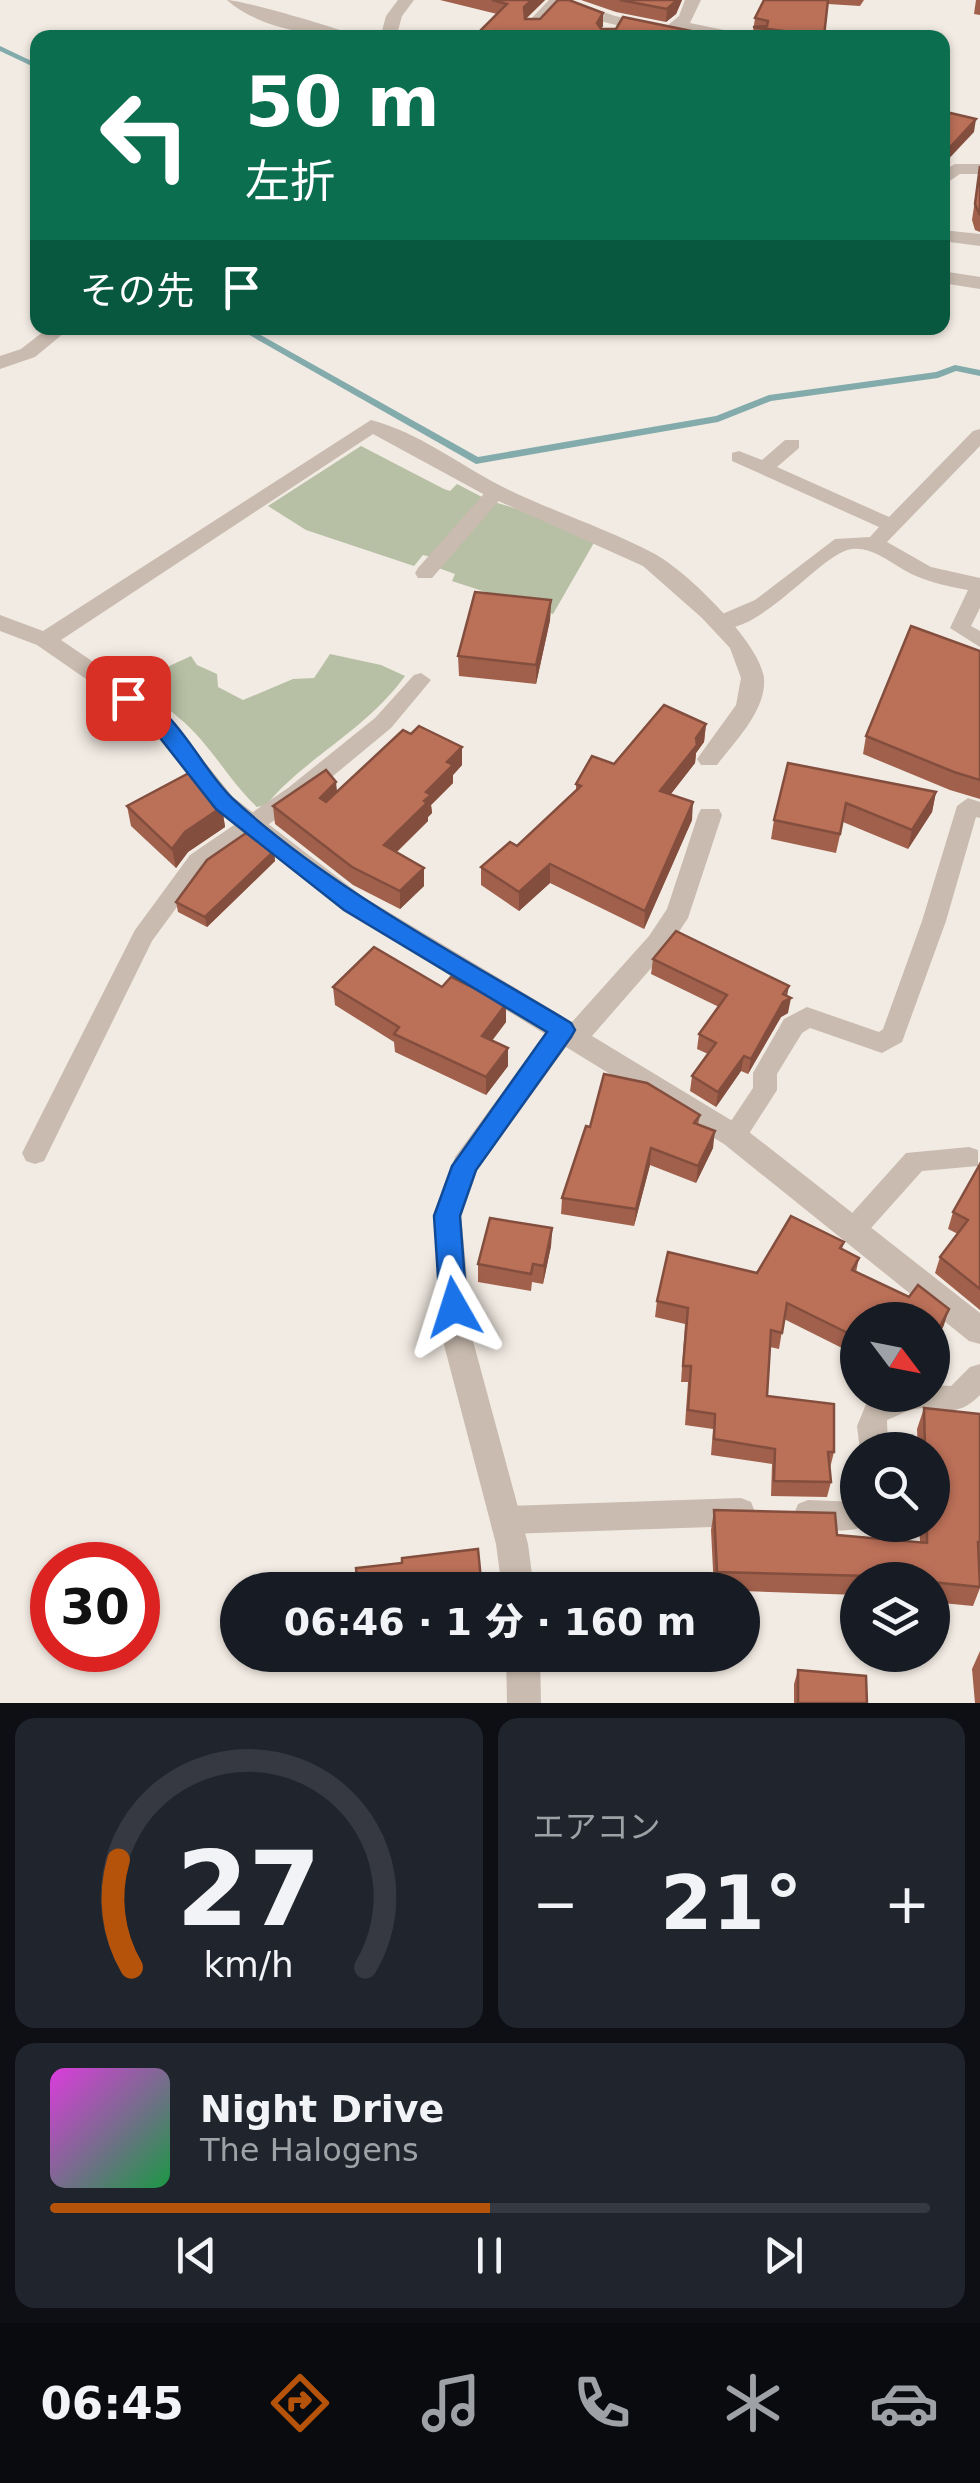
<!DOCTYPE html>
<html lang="ja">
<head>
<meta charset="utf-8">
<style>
  :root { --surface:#171b24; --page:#20242c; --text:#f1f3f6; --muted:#9ea1a6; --line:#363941; --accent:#b45309 }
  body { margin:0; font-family:"DejaVu Sans","Noto Sans JP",sans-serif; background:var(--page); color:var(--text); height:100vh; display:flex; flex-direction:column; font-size:38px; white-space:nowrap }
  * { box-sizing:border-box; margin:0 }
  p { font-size:32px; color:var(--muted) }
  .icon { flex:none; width:55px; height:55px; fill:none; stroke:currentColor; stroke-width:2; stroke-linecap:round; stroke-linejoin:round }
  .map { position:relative; height:1703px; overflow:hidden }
  .side { display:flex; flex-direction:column; gap:15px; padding:15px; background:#0d0f14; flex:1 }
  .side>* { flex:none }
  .banner { position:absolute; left:30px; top:30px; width:920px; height:305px; border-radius:20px; box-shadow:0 2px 8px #0004; background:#0b6e4f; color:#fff; overflow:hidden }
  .needle { width:65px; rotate:122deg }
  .buttons { position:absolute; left:840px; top:1302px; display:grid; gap:20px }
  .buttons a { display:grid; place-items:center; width:110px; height:110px; border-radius:50%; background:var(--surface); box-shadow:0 2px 8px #0004; font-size:50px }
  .speed { position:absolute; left:30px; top:1542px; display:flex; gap:20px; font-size:50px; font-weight:700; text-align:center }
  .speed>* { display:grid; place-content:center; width:130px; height:130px; border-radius:50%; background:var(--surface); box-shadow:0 2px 8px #0004; line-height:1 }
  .speed .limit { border:15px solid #d22; background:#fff; color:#111 }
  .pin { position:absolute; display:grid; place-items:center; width:85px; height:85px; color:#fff; margin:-42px; border-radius:20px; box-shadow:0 5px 15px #0006 }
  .me { position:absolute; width:110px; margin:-55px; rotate:354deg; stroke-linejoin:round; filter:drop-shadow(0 0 8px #0008) }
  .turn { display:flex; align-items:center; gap:35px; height:210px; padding:0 50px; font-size:45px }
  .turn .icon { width:130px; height:130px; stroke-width:2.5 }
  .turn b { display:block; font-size:70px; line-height:85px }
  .then { display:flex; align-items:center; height:95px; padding:0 50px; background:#0003; gap:20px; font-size:38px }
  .big { font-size:75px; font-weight:800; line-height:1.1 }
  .side .widget { flex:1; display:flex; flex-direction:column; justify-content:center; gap:15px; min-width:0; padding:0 35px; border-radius:20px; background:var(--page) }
  .side .dial { align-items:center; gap:0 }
  .dial svg { height:260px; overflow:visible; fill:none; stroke:var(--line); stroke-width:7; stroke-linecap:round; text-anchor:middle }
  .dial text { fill:var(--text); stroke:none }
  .song { display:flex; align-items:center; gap:30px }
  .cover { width:120px; height:120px; border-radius:15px; background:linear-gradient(135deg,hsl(300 70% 55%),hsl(140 70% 35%)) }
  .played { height:10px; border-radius:5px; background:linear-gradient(90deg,var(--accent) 50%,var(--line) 50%) }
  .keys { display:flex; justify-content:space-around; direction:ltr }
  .heat { display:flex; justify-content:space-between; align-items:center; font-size:55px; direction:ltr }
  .side .tiles { flex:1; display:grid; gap:15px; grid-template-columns:1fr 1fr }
  .widget:last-child { grid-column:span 2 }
  .trip { position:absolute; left:220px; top:1572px; width:540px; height:100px; border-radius:50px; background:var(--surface); box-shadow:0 2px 8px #0004; font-weight:800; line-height:100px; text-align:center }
  .dock { display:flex; height:160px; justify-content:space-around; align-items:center; background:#090b0e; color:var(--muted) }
  .dock .icon { width:70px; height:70px }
  .dock .on { color:var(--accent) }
  .dock b { font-size:45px; color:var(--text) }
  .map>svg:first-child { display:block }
</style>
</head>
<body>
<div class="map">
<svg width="980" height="1703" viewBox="0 0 980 1703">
  <rect width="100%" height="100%" fill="#f2ebe3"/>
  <g fill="#b7c0a4">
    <path d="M361 446 444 489 450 491 457 484 482 497 431 557 423 555 414 566 306 530 268 506Z"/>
    <path d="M491 501 537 515 595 541 553 614 452 581 455 574 436 567Z"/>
    <path d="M330 654 381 665 405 676C364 732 307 756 266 805L257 807C228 780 210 743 179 718 166 706 148 696 141 679L191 656 197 665 217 674 218 687 243 700 293 679 314 678Z"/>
  </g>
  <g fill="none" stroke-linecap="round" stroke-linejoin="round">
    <g fill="#84abac" fill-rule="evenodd">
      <path d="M0 46 38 64V69L0 51Z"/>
      <path d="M237 328H248L478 457 716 416 769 395 936 372 955 365 980 370V376L956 371 938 378 771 401 718 422 476 464Z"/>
    </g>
    <g fill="#c9bbaf" fill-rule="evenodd">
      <path d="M549 0H565L537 29H527V23Z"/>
      <path d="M980 429V446L887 542 931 567 980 578V608L971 626 980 631V647L950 628 968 590C950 587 933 583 916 576 894 567 876 547 852 549 821 552 759 639 713 628L710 623 713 618 755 600 835 539 870 537 879 527 732 461V453L739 451 762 460 785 440H799V448L777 467 889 517 973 431Z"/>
      <path d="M496 486 506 492 503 496 432 578H418L415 573 418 568 489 488Z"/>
      <path d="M421 673 431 680 391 728 304 800 206 867 152 941 44 1161 35 1164 26 1161 22 1153 135 930 190 855 288 788 375 718 414 675Z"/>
      <path d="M968 798 980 802V818L976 817 946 921 902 1042 882 1053 810 1028 802 1033 777 1074V1090L743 1143 734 1146 725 1143 721 1136 753 1088V1073L784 1019 807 1007 879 1032 883 1029 922 921 957 806Z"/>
      <path d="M969 1147 978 1150V1166L922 1171 863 1237 854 1240 845 1237 841 1229 845 1221 906 1153Z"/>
      <path d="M980 1364V1395C952 1423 942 1402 911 1410 903 1412 895 1417 887 1420L888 1450H860L857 1426 867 1402 884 1395H932V1385L951 1386 970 1367Z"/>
      <path d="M741 1498 751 1502 755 1512 751 1522 741 1526 505 1534 495 1530 491 1520 495 1510 505 1506Z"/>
      <path d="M808 1500 858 1502V1525H868C850 1534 817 1531 798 1524L794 1514 798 1504Z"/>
    </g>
    <g fill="#c9bbaf" fill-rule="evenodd">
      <path d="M227 0C241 0 347 30 359 38 319 38 257 28 227 0Z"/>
      <path d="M398 0H414L402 16 396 38H380L386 16Z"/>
      <path d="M550 0H570L615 16 667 26 679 16 685 0H701L690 23 763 38H720L680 31 671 36 641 31 579 16Z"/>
      <path d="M980 164V174H960L942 186V171L955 164Z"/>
      <path d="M942 230 980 234V246L942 241Z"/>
      <path d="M942 271 980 277V289L942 283Z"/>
      <path d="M48 328H70L35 357 0 369V356L21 349Z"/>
      <path d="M371 420C418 432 458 464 501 486 551 511 606 528 655 554 685 570 762 644 764 679 766 711 735 741 717 765H701L697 759 736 705 741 678 730 648 702 618 643 566 485 495 373 434 61 640 161 708 233 797 362 896 572 1022 649 936 667 909 698 815 701 809H719L722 815 688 918 667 950 592 1036 744 1128 980 1313V1344L969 1341 724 1144 566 1047 477 1170 461 1215 473 1341 528 1544 534 1590H502L496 1544 443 1341 433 1215 455 1157 545 1034 344 910 215 809 145 720 37 645 0 631V615L43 631Z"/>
      <path d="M506 1655H540L541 1703H507Z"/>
    </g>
  </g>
  <g fill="#a1604c">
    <path d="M440 0H545L526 19 603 26 601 29 725 38H473L497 14Z"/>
    <path d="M581 0H682L676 14 666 22 616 12Z"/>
    <path d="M764 0H864L860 6 828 4 824 38H752L755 18Z"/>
    <path d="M976 0H980V15L974 14Z"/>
    <path d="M980 166V232L975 230 972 220Z"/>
    <path d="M551 600 550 620 536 684 459 676 458 656Z"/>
    <path d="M980 651V799L950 790 863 754 866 736Z"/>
    <path d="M706 724 704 742 696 753 695 763 671 794 692 820 644 929 550 883 519 911 481 885V867L517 846 576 791V784L614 764Z"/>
    <path d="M411 734 462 747V765L453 775V783L431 805 432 813 428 817V821L397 852 424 886 400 909 353 885 275 824 273 806 337 792Z"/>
    <path d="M788 763 936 792 932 812 908 849 843 822 836 853 771 839 774 820Z"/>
    <path d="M127 806 222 807 225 827 188 852 176 868 131 826Z"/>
    <path d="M274 851 275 861 207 927 178 912 176 902Z"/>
    <path d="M653 959 787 996 788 1013 781 1017 748 1074 741 1071 716 1107 690 1091 692 1076 708 1054 697 1049 699 1034 719 1007 651 974Z"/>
    <path d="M333 987H442L506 1004V1022L492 1041 508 1048V1066L486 1095 395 1052 394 1042 335 1005Z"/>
    <path d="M700 1115 698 1125 713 1148 696 1183 650 1165 634 1226 561 1214 562 1198 590 1127Z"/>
    <path d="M980 1164V1310L935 1273 940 1257 958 1234 948 1229 953 1212Z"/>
    <path d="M552 1228 551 1246 543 1284 532 1282 531 1291 478 1282V1264Z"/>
    <path d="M844 1242 842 1249 859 1258 856 1272 944 1325 932 1348V1320H858V1356L784 1319 779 1349 770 1347 767 1396 834 1452 830 1468 831 1482 827 1497 771 1496 772 1464 711 1455 713 1429 685 1425 688 1382H681L685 1324 655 1317 657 1301 757 1273Z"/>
    <path d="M924 1408 980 1414V1588L973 1606 932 1602V1580H858V1595L714 1590 711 1530 714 1510 837 1535 920 1542 919 1525H932V1450H918L917 1429Z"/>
    <path d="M980 1651V1703H975L972 1669Z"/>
    <path d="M798 1670 867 1703H794V1684Z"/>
  </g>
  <g fill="#834e3e">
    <path d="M532 0H545L524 20V7Z"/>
    <path d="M677 0H682L676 14 666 22 667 9Z"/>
    <path d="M603 13V26L597 36V23Z"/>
    <path d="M976 119 974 132 942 166V156Z"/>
    <path d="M551 600 550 620 536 684V665Z"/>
    <path d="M706 724 704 742 696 753 695 763 659 809 660 791Z"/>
    <path d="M462 747V765L453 775V783L431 805 432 813 428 817V821L385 863 384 845 447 762Z"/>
    <path d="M336 782 338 800 321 816 320 798Z"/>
    <path d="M936 792 932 812 908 849 912 830Z"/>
    <path d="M693 802 692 820 644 929 645 911Z"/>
    <path d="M222 807 225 827 188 852 176 868 172 849 185 832Z"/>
    <path d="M274 851 275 861 207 927 205 917Z"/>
    <path d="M550 864V883L519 911V892Z"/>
    <path d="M424 868V886L400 909V891Z"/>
    <path d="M789 986 786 1001 791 998 788 1013 781 1017 748 1074 751 1059Z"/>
    <path d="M506 1004V1022L482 1053V1036Z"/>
    <path d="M508 1048V1066L486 1095V1077Z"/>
    <path d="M744 1056 741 1071 716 1107 718 1092Z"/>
    <path d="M715 1131 713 1148 696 1183 698 1166Z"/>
    <path d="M651 1148 650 1165 634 1226 636 1209Z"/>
    <path d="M552 1228 551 1246 543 1284 544 1266Z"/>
    <path d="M949 1309 944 1325 932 1348V1342Z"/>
  </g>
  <g fill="#bb7058" stroke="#834e3e" stroke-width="2.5">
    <path d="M492 0H532L524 7 525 19H540L558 0H569L603 13 597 23 601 29H616L623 17 725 38H473L507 4Z"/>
    <path d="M620 0H677L667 9Z"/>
    <path d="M764 0H828L824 36 753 27 767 26 768 21 755 18Z"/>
    <path d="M942 111 976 119 942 156Z"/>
    <path d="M980 166V215L975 204Z"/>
    <path d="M475 592 551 600 536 665 458 656Z"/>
    <path d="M911 626 980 651V780L954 772 866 736Z"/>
    <path d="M664 705 706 724 696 738 697 745 660 791 693 802 645 911 550 864 519 892 481 867 510 842 517 846 581 786 576 784 592 756 614 764Z"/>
    <path d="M419 726 462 747 447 762 453 765 426 792 431 795 424 801 427 803 384 845 424 868 400 891 352 867 273 806 326 770 336 782 320 798 326 802 403 730 411 734Z"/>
    <path d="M788 763 936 792 912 830 846 803 840 834 774 820Z"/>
    <path d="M189 773 222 807 185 832 172 849 127 806Z"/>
    <path d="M249 831 274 851 205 917 176 902 207 860Z"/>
    <path d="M676 931 789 986 783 994 791 998 783 1002 751 1059 744 1056 718 1092 692 1076 716 1043 699 1034 727 995 653 959Z"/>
    <path d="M374 947 442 987 451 977 506 1004 482 1036 508 1048 486 1077 394 1034 399 1027 333 987Z"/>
    <path d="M604 1074 647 1083 700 1115 694 1123 715 1131 698 1166 651 1148 636 1209 562 1198 586 1126 590 1127Z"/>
    <path d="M980 1164V1289L940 1257 968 1220 953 1212Z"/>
    <path d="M791 1216 844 1242 840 1248 859 1258 852 1270 909 1297 918 1285 949 1309 932 1342V1320H858V1338L787 1303 782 1333 771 1330 767 1396 834 1404V1452H828L831 1482 774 1481 775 1449 714 1439 715 1414 688 1410 691 1366H683L688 1308 657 1301 668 1252 757 1273Z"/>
    <path d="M490 1218 552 1228 544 1266 533 1264 531 1274 478 1264Z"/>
    <path d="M924 1408 980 1414V1542H978L980 1587 932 1582V1580H912L869 1576 717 1572 714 1510 835 1513 837 1535 927 1543V1525H932V1450H925Z"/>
    <path d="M478 1549 482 1590H358L356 1568 402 1563V1558Z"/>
    <path d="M798 1670 866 1676 867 1703H798Z"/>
  </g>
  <path fill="#1a73e8" stroke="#114b97" stroke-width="2.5" d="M128 691C177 705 198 766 233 799 331 889 458 955 571 1023L575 1030 571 1037 476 1170 460 1216 467 1307 463 1316 454 1319 444 1316 440 1307 434 1216 452 1166 547 1032 344 910 216 809 146 720 117 698Z"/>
</svg>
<div class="buttons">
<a><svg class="needle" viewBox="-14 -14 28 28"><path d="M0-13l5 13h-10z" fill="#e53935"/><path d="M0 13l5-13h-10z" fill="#9ea1a6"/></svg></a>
<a><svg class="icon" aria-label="search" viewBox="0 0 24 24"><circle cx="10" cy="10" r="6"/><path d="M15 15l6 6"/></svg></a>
<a><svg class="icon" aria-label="layers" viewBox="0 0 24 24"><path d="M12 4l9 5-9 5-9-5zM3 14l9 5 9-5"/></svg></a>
</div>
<div class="speed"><div class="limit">30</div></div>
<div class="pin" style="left:128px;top:698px;background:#d93025"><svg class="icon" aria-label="arrive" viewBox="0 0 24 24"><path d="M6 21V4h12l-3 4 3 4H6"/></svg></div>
<svg class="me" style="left:454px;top:1307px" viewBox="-20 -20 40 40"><path d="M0-17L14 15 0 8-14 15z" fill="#1a73e8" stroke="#fff" stroke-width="4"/></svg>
<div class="trip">06:46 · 1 分 · 160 m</div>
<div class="banner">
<div class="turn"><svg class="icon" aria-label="left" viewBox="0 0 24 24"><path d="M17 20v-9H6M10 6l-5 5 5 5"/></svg><div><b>50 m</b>左折</div></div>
<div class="then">その先<svg class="icon" aria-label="arrive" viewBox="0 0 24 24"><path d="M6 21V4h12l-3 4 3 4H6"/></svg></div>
</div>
</div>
<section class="side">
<div class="tiles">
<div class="widget dial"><svg viewBox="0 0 100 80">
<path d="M14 69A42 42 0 1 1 86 69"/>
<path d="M14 69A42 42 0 0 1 10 36" stroke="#b45309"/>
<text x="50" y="56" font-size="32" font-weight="700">27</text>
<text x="50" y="72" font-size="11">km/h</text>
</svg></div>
<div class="widget"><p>エアコン</p>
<div class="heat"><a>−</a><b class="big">21°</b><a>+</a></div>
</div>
<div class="widget">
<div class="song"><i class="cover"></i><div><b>Night Drive</b><p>The Halogens</p></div></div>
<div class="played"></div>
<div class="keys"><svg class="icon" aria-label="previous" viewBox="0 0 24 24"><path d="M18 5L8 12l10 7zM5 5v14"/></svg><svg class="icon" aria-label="pause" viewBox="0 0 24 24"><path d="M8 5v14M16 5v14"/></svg><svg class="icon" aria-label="next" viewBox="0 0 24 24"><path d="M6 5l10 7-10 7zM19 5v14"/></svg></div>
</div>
</div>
</section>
<nav class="dock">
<b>06:45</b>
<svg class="icon on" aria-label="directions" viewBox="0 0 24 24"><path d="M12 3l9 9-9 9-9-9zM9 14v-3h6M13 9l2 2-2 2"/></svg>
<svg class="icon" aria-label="music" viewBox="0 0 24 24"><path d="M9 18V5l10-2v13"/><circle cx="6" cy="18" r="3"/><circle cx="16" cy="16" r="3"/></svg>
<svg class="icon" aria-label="phone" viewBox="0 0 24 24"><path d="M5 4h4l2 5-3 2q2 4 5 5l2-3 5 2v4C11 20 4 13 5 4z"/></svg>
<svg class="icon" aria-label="climate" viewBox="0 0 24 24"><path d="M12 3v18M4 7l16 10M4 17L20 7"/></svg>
<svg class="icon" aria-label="car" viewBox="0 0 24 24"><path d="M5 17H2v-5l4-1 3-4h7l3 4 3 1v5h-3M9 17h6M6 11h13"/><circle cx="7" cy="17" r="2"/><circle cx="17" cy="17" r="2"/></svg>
</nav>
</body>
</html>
